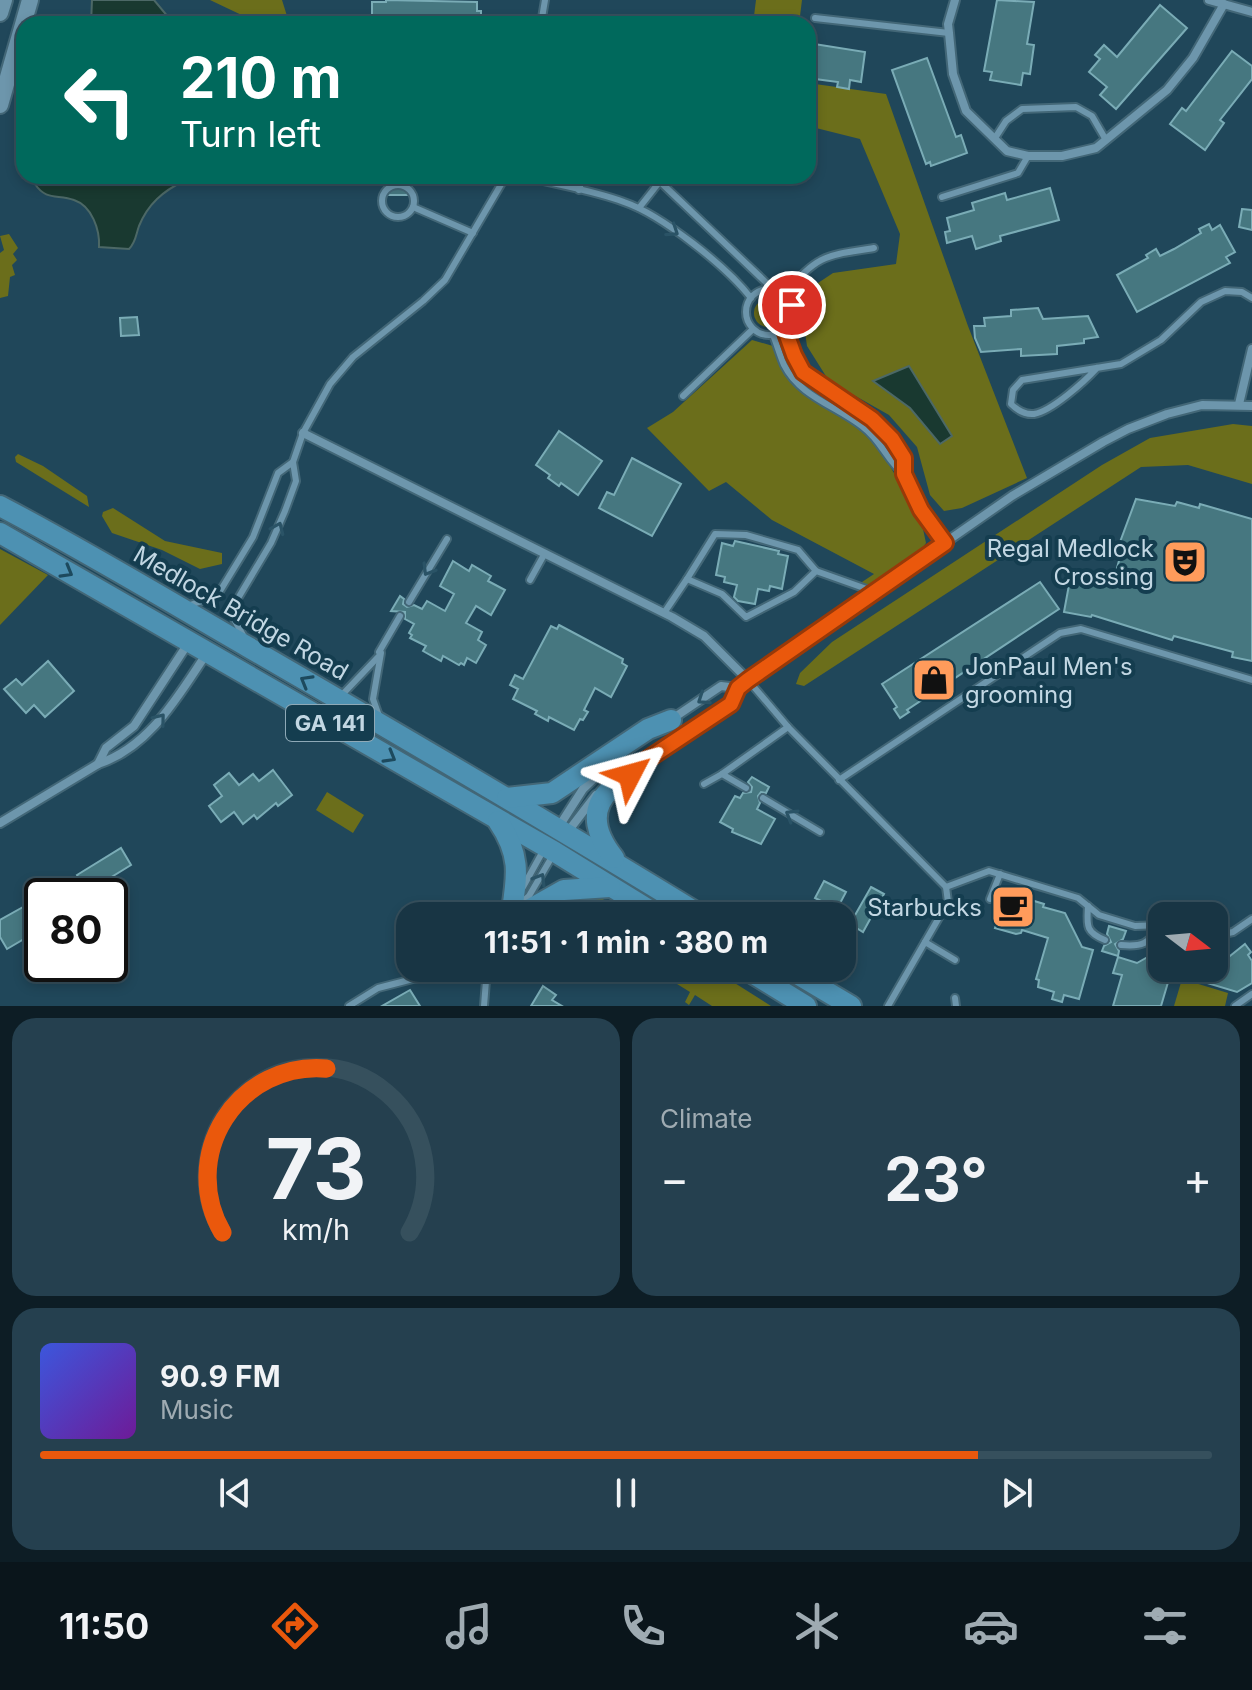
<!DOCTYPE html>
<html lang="en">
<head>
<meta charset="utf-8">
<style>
  :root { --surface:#183544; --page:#25404f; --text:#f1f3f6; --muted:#9fabb2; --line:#36505d; --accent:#ea580c }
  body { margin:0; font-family:Inter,sans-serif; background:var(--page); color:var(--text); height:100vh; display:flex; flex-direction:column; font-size:30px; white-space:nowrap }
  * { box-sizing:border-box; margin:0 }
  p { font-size:26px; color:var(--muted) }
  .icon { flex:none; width:44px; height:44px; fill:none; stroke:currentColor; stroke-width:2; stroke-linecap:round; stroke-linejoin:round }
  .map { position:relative; height:1006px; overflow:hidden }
  .side { display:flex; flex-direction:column; gap:12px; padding:12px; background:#0d1d25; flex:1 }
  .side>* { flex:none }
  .guide { position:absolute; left:16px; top:16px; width:800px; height:168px; border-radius:24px; box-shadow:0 4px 12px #0003,0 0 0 2px var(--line); background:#00695c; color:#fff; overflow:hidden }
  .needle { width:52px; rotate:106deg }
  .buttons { position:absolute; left:1148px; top:902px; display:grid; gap:16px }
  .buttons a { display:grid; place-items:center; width:80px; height:80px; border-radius:16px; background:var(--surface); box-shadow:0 4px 12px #0003,0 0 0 2px var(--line); font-size:40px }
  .speed { position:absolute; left:24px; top:878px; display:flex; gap:16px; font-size:40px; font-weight:700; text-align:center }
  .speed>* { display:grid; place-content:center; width:104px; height:104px; border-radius:50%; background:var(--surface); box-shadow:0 4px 12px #0003,0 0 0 2px var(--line); line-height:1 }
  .speed .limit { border:4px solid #111; border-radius:12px; background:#fff; color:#111 }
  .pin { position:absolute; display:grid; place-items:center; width:68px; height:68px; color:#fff; margin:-34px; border:4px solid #fff; border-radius:50%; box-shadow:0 2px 8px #0007 }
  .me { position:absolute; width:88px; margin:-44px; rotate:51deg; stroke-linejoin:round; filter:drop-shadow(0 0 6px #0008) }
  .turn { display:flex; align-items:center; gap:28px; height:168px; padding:0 32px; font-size:36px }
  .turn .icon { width:104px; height:104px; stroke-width:2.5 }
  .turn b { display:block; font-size:56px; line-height:68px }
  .big { font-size:60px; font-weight:700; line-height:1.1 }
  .side .widget { flex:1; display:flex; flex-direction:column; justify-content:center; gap:12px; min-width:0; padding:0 28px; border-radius:24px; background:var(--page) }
  .side .dial { align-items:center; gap:0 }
  .dial svg { height:208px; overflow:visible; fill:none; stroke:var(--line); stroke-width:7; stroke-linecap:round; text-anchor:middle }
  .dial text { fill:var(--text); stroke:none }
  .song { display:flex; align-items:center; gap:24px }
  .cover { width:96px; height:96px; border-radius:12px; background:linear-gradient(135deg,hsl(230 70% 55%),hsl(280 70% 35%)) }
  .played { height:8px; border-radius:4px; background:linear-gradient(90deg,var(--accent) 80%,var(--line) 80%) }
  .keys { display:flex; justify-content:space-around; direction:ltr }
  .heat { display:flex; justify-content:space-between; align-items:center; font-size:44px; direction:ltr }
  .side .tiles { flex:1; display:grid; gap:12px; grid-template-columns:1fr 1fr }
  .widget:last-child { grid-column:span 2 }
  .trip { position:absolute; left:396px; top:902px; width:460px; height:80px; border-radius:24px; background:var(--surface); box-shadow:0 4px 12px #0003,0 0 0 2px var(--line); font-weight:700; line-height:80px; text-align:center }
  .tabs { display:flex; height:128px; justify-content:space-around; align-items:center; background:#0a151b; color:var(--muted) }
  .tabs .icon { width:56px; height:56px }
  .tabs .active { color:var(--accent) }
  .tabs b { font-size:36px; color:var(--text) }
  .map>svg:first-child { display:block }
</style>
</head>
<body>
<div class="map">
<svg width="1252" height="1006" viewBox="0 0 1252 1006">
  <rect width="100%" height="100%" fill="#20475a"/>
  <g fill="#6b6e1b">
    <path d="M210 0H282L287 16 250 19Z"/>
    <path d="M756 0H802L799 24H753Z"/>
    <path d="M808 83 886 94 968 326 1027 478 962 508 944 511 930 495 917 447 889 415 829 381 807 346 802 312 812 287 833 273 896 264 900 234 860 139 808 126Z"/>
    <path d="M9 234 18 248 13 254 17 260 12 265 15 275 10 277 8 296 0 298V253L4 250 0 236Z"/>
    <circle cx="768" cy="313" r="14"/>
    <path d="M752 340 773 346C794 406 830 399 869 438 893 462 906 500 923 529L926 543 916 557 869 587 859 584 874 574 772 520 726 482 709 491 647 428 673 412Z"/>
    <path d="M1233 424 1252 426V484L1188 465 1141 467 804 686 796 684 800 673 832 642 1102 465 1150 438Z"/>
    <path d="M18 454 43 466 87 496 89 507 16 462 15 457Z"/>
    <path d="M113 508 165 541 222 553V564L200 569 162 550 112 533 102 516 103 512Z"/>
    <path d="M0 549 48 575 0 625Z"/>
    <path d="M327 792 364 815 353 833 316 810Z"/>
    <path d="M568 893 601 898 630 916H534Z"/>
    <path d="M651 968H711L771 1006H712L695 995 689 1005 685 1002 690 992Z"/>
    <path d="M1182 979 1228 993 1225 1006H1174Z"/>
  </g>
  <g fill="#193930" stroke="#4c6866" stroke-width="2">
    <path d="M92 0H154L174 24H91Z"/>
    <path d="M36 176H185L184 181C163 191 148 204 139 226 136 234 136 242 129 249L99 247C100 230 92 206 74 200 58 194 46 201 35 184Z"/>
    <path d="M909 366 952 436 940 444 910 408 873 381Z"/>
  </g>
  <g fill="#467780" stroke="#7aacb6" stroke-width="2">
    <path d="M386 0 477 2V11H481V24H372V2H386Z"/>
    <path d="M997 0 1034 2 1027 44 1034 45 1030 74 1023 73 1021 85 990 80 992 72 984 71Z"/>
    <path d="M1160 5 1187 28 1116 109 1100 95 1107 87 1089 72 1100 59 1095 55 1104 45 1117 57Z"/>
    <path d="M808 43 865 52 861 82 850 80 849 89 837 87 838 82 808 78Z"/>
    <path d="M1232 51 1252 66V79L1220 120 1224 123 1205 150 1170 124 1182 108 1186 111Z"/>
    <path d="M927 58 956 137 961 135 967 153 931 166 930 162 926 164 892 70Z"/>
    <rect x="389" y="179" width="18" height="16"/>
    <path d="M1050 188 1059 220 1000 236 1001 241 976 249 972 236 947 243 945 232 950 231 947 218 974 210 972 203 1005 193 1007 200Z"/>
    <path d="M1242 209 1252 210V230L1239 227Z"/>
    <path d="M1209 224 1212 230 1220 225 1235 252 1226 257 1230 263 1137 312 1117 275 1148 258 1146 255 1156 249 1160 256 1174 249 1201 233 1199 229Z"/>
    <path d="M1038 308 1043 319 1088 316 1098 337 1084 339V343L1057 346V354L1021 356V349L981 352 975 338 974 326H985L984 318 1011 316V310Z"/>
    <path d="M137 317 139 335 121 336 120 318Z"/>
    <path d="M559 431 602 461 578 495 561 483 559 486 548 478 550 475 536 465Z"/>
    <path d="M632 458 681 484 652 536 599 508 607 492 614 495Z"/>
    <path d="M1136 499 1175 506 1177 502 1199 508 1200 504 1252 519V661L1232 657 1233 652 1174 636 1172 640 1092 615 1091 617 1064 612 1071 574 1113 582 1124 543 1120 542Z"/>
    <path d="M735 541 779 551 778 554 788 556 782 589 770 586 769 591 758 589 755 604 738 601 734 597 737 585 724 582 725 577 716 575 722 543 733 546Z"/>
    <path d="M453 561 469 571 472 565 491 576 488 581 505 590 491 615 476 606 466 623 482 632 478 640 486 645 476 663 467 658 464 665 461 663 459 665 443 656 441 661 423 651 426 646 410 638 412 635 409 633 414 624 405 619V612L391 611 400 596 404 599 403 604 407 607 414 605 422 609 427 601 445 611 454 594 440 586Z"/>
    <path d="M1040 582 1059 609 907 710 909 712 900 718 894 709 897 707 882 684Z"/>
    <path d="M559 625 623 659 622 663 627 666 611 697 595 688 584 710 588 712 583 720 580 719 574 730 549 717 548 721 535 714 537 711 513 699 518 689 510 685 515 675 523 679 551 626 557 629Z"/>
    <path d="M48 661 74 691 45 717 34 705 26 713 4 689 16 679 22 685Z"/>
    <path d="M273 770 292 795 278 806 276 803 257 819 254 815 243 824 234 812 221 822 209 806 222 796 214 785 229 773 239 785 253 774 259 781Z"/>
    <path d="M752 777 769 787 766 793 761 792 758 796 760 803 757 809 775 819 761 844 732 832 733 829 720 822 735 796 740 798 743 793 751 792 752 787 748 782Z"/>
    <path d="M121 848 131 865 87 892 77 875Z"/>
    <path d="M824 881 846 892 837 909 815 898Z"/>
    <path d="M871 887 884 894 863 932 850 924Z"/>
    <path d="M1002 891 1044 904 1043 907 1065 913 1082 947 1093 950 1079 999 1064 995 1062 1002 1052 999 1054 992 1038 987 1039 980 1036 979 1048 938 1022 930 1021 933 1016 934 995 928 1003 903 999 901Z"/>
    <path d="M32 902 41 919 30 925 34 933 7 949 0 937V920Z"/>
    <path d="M1109 926 1126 931 1123 939 1115 944 1119 951 1118 956 1102 951 1104 946 1111 942 1107 934Z"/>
    <path d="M1245 944 1251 952 1248 955 1252 961V983L1237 992 1174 973 1172 979H1169L1161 1006H1113L1122 975 1113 973 1118 957 1137 963 1162 949V968H1214V957L1225 960Z"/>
    <path d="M543 986 556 995 552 1000 562 1006H531Z"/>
    <path d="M410 990 420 1006H382Z"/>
  </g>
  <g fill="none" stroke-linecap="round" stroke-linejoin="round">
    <g stroke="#436777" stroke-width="10">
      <g id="service">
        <path d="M815 18 949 33"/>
        <path d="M541 24 545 0"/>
        <path d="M995 138 1006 121 1022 109 1076 107 1092 116 1106 140"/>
        <path d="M523 176C556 185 592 190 624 202 662 215 727 267 751 298"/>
        <path d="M654 176 774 290"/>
        <circle cx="398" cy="201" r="16"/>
        <path d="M579 190 583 176"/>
        <path d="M942 197 1018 173 1028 156"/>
        <path d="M413 207 473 233"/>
        <path d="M639 208 661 180"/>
        <circle cx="769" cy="312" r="23"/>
        <path d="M784 294C819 255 822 256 874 248"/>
        <path d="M773 335C777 345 780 356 784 365 800 397 837 406 863 427 881 440 887 461 904 474 902 413 832 408 802 370 793 359 790 344 785 330"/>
        <path d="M1097 368C1085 381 1052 411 1034 414 1024 415 1017 410 1011 404L1013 390 1022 380 1121 364 1161 340 1201 302 1225 291 1242 292 1252 298"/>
        <path d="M683 396 753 329"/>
        <path d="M293 462 303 433 330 384 353 357 423 301 445 280 506 176"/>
        <path d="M904 474 921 510 945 543"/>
        <path d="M687 579 715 534 746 535 798 550 816 571"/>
        <path d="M530 580 545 553"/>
        <path d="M409 602 447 539"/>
        <path d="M187 606 217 596 253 537 278 473 293 462 296 481 285 511 271 543 234 605V619L244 637"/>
        <path d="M664 613 687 579 722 594 746 617 794 592 816 571 875 592"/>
        <path d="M379 652 400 616"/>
        <path d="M748 680 788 727 946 887 948 902 888 1006"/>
        <path d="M340 697 379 656"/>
        <path d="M379 716 373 699 381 653"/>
        <path d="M722 774 746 788"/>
        <path d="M839 780 1060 633 1081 629 1252 680"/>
        <path d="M704 784 722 774 788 727"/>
        <path d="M763 798 820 832"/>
        <path d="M523 887 543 851"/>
        <path d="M946 887 989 871 1078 898 1099 915 1135 926 1162 925"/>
        <path d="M990 899 1000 874"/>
        <path d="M519 905 529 896 553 855"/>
        <path d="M1088 906C1087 925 1085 932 1105 940"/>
        <path d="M1214 936 1233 932 1252 919"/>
        <path d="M925 942 955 960"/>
        <path d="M1121 945C1141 947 1150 944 1158 926"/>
        <path d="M955 998 956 1006"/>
        <path d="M349 1006 378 988 413 979 486 976"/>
        <path d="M484 1006 487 968"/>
        <path d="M1235 1006 1252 994"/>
      </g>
    </g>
    <g stroke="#436777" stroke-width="12">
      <g id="minor">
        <path d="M955 0 948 24 949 33 953 74 966 111 1007 151 1028 156H1062L1096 148 1167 90 1193 58 1224 4"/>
        <path d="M1209 0 1252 12"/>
        <path d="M1239 404 1252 349"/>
        <path d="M303 433 672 617 704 636 748 680"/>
        <path d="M672 719 721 686 738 688"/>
        <path d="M98 764 106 748 134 726 189 642"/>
        <path d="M640 764 731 704 738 688 748 680 1012 496 1103 442 1128 429 1167 414 1202 405 1252 406"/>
        <path d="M0 823 98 764C150 747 178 696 207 653"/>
        <path d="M558 828 583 789 603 770"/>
        <path d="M566 834 596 795"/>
      </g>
    </g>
    <g stroke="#436777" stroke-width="20">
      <g id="secondary">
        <path d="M0 13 4 0"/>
        <path d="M0 105 30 0"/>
      </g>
    </g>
    <g stroke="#436777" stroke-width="24">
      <g id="trunk">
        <path d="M0 506C84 550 165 599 248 647 400 735 552 824 702 916"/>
        <path d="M0 533 555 852 659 916"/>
        <path d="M507 798 552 793 648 729 671 720"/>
        <path d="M498 821C522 856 517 877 511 916"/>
        <path d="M614 858C598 838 587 811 610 790 620 781 630 775 639 765"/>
        <path d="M518 916 564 890 610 887"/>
        <path d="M744 968 806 1006"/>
        <path d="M787 968 851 1006"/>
      </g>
    </g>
    <use href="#service" stroke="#6d96ac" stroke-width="6"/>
    <use href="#minor" stroke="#6d96ac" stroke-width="8"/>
    <use href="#secondary" stroke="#6d96ac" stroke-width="16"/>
    <use href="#trunk" stroke="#4d91b2" stroke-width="20"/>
  </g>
  <defs><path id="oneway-chevron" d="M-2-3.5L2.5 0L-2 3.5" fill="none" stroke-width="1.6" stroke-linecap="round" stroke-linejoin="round" transform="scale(2)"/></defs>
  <g stroke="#2a5366">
    <use href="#oneway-chevron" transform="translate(673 231) rotate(34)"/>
    <use href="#oneway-chevron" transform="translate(278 528) rotate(-66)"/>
    <use href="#oneway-chevron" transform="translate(428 570) rotate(121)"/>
    <use href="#oneway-chevron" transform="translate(703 699) rotate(146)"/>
    <use href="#oneway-chevron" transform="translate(160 719) rotate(-51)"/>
    <use href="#oneway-chevron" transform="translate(791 815) rotate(-149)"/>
    <use href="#oneway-chevron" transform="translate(540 879) rotate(-59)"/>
  </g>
  <g stroke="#1d4a5e">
    <use href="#oneway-chevron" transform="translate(67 572) rotate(30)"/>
    <use href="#oneway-chevron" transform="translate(306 681) rotate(-150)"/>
    <use href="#oneway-chevron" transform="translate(390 757) rotate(30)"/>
  </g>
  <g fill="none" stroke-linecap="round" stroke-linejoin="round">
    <g stroke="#983908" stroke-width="20">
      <path id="route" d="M630 775 639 765 731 704 738 688 748 680 945 543 921 510 904 474V458L892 439 872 419 803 372 794 355 785 330 791 323 792 305"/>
    </g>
    <use href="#route" stroke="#ea580c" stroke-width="14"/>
  </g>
  <defs>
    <g id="theatre-square" transform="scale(2.3)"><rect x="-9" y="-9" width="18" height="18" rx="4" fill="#ff9b5b" stroke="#143d4f"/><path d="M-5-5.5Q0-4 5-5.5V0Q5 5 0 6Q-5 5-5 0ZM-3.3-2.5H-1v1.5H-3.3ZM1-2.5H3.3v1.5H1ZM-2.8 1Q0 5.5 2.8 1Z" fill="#111"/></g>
    <g id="shop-square" transform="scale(2.3)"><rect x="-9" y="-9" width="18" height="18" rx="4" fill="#ff9b5b" stroke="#143d4f"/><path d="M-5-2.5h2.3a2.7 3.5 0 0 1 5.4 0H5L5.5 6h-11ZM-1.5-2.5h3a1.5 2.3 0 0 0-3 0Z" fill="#111"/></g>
    <g id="cafe-square" transform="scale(2.3)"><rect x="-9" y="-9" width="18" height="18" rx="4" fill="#ff9b5b" stroke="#143d4f"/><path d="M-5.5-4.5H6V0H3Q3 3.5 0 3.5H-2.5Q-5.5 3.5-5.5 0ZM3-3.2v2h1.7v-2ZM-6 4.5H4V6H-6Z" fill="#111"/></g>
  </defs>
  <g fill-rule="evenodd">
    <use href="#theatre-square" x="1185" y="562"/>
    <use href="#shop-square" x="934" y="680"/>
    <use href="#cafe-square" x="1013" y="907"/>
  </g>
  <g text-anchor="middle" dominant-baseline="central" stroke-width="8" stroke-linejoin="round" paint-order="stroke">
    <rect fill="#143d4f" stroke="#8ea9b7" stroke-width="2" x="286" y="705" width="88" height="36" rx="6"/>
    <g font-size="22" font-weight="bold" fill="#c2d7e3">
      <text x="330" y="723">GA 141</text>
    </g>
    <g font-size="24" fill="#c2d7e3" stroke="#143d4f" text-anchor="end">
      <text x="1154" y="548">Regal Medlock<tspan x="1154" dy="28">Crossing</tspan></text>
      <text x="965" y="666" text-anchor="start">JonPaul Men's<tspan x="965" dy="28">grooming</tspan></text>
      <text x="982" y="907">Starbucks</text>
    </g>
    <g font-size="24" fill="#c2d7e3" stroke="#143d4f">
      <text transform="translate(241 613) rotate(30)">Medlock Bridge Road</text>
    </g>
  </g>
</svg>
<div class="buttons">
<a><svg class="needle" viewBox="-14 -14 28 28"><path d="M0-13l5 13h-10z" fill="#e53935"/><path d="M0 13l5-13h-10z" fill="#9fabb2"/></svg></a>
</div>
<div class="speed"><div class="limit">80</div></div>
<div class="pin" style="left:792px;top:305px;background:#d93025"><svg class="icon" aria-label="arrive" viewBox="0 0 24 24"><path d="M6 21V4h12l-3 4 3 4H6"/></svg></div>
<svg class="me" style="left:630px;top:775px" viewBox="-20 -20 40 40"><path d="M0-17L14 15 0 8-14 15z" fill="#ea580c" stroke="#fff" stroke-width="4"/></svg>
<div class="trip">11:51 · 1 min · 380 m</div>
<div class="guide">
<div class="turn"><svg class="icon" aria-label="left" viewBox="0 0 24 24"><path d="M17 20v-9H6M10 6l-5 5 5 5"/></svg><div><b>210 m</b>Turn left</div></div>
</div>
</div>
<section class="side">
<div class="tiles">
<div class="widget dial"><svg viewBox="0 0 100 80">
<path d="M14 69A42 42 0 1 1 86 69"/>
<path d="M14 69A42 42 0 0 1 54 6" stroke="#ea580c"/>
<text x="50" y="56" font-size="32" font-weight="700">73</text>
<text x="50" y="72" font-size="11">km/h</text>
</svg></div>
<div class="widget"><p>Climate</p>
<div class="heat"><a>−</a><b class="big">23°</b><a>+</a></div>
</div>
<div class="widget">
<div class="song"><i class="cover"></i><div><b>90.9 FM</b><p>Music</p></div></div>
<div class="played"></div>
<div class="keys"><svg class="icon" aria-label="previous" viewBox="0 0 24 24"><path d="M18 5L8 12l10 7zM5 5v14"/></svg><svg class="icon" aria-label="pause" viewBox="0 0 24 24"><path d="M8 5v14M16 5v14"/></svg><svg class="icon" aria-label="next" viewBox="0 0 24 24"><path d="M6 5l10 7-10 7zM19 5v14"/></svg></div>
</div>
</div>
</section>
<nav class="tabs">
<b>11:50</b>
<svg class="icon active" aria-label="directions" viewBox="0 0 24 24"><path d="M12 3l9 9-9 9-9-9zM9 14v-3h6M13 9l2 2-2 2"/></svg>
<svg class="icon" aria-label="music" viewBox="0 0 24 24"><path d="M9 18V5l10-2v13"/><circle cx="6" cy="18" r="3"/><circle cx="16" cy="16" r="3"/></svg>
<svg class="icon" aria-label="phone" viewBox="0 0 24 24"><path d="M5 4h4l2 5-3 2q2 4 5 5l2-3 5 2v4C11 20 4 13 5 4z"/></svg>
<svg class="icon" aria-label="climate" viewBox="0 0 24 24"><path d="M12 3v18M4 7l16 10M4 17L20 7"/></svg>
<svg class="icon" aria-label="car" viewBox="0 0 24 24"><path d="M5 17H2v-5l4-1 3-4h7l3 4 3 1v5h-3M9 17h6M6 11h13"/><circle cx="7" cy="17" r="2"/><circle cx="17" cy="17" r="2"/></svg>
<svg class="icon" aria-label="filters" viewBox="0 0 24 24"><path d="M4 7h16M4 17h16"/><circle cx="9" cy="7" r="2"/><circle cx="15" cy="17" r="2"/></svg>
</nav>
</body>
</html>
